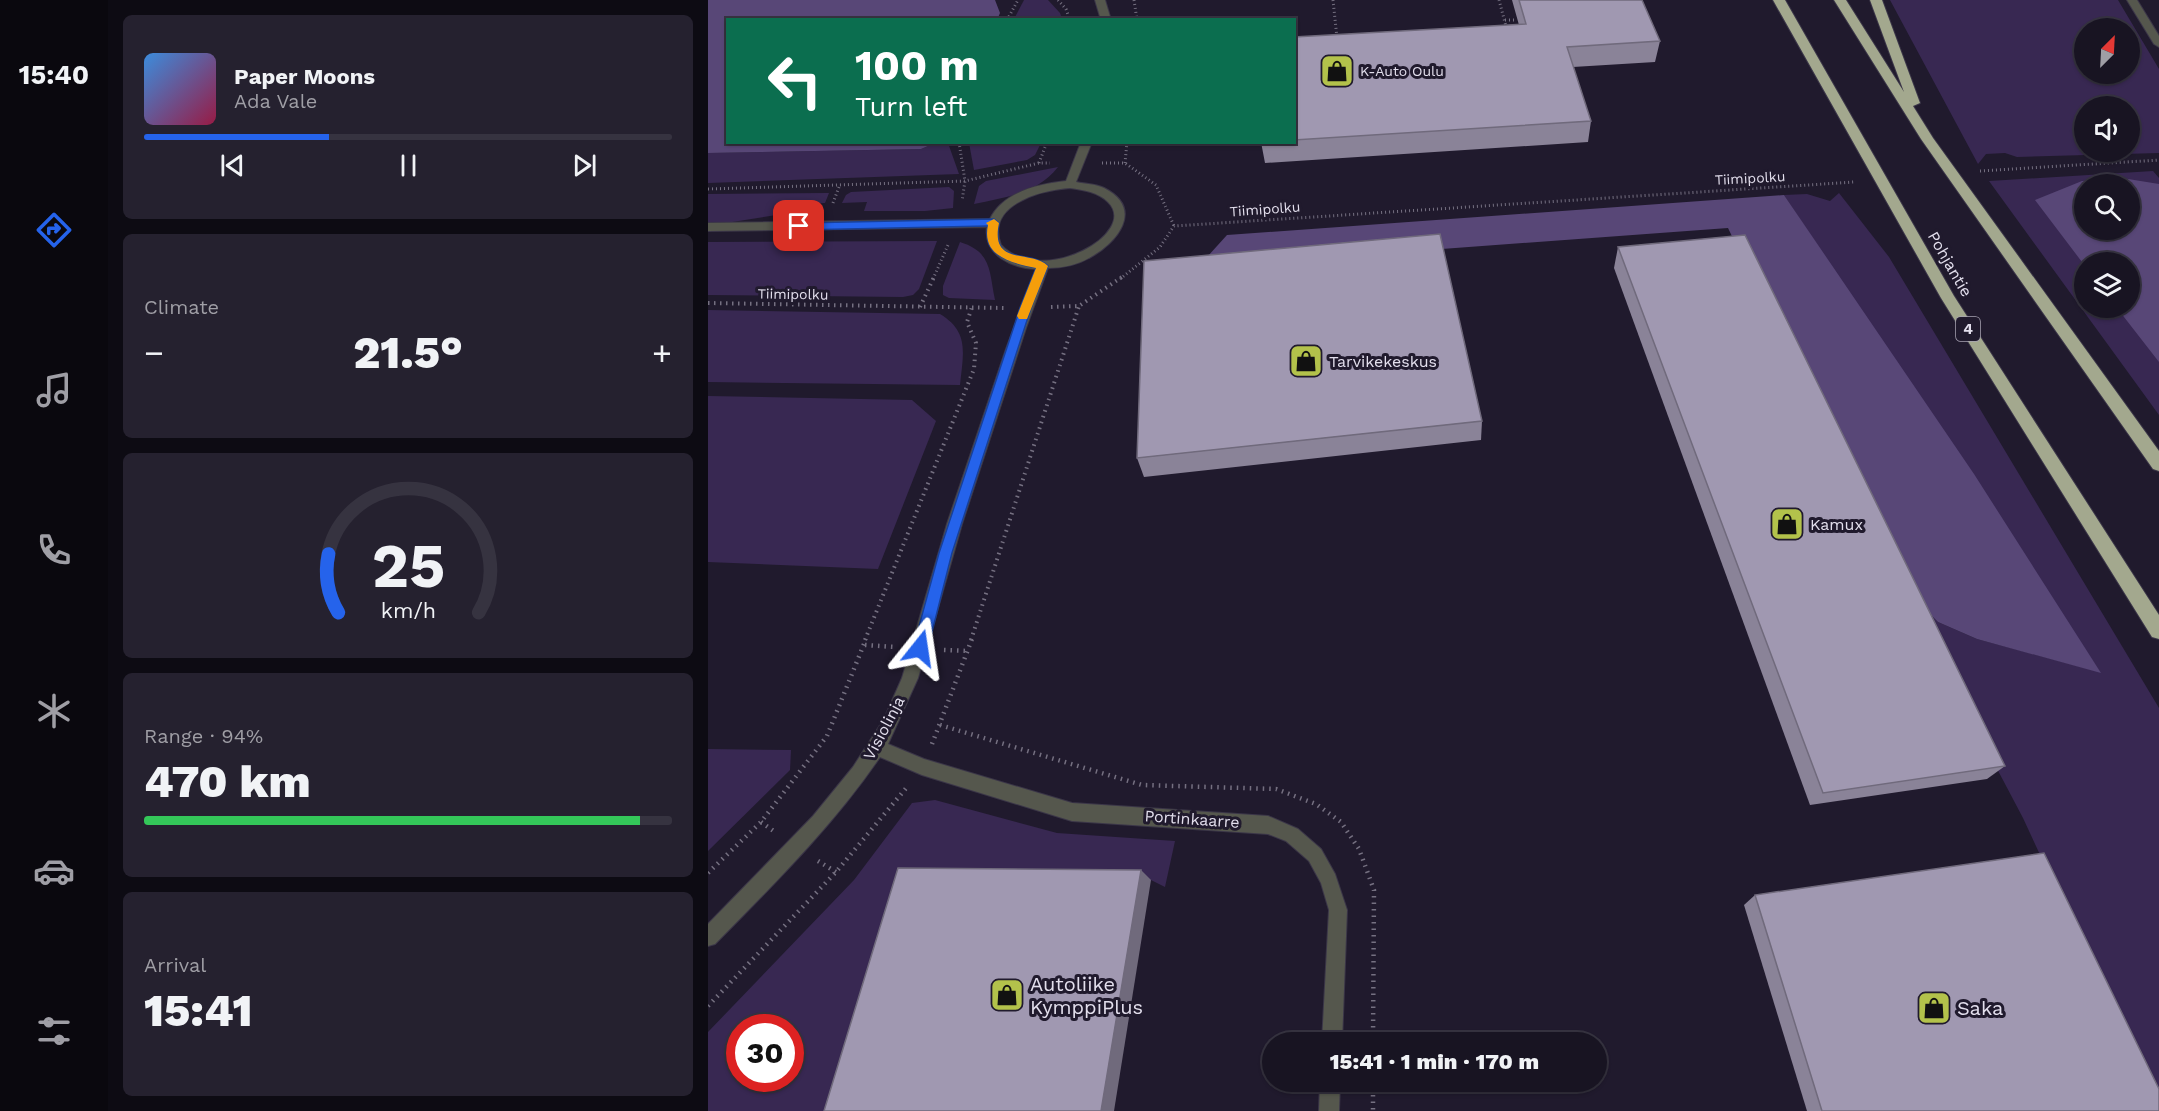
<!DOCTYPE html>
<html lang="en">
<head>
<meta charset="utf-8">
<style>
  :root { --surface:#181422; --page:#25212f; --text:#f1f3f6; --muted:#9f9ea5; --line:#363340; --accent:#2563eb }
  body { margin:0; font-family:"Work Sans",sans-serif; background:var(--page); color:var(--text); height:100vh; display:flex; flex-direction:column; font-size:22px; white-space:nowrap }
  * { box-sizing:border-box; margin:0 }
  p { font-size:20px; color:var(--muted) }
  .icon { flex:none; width:33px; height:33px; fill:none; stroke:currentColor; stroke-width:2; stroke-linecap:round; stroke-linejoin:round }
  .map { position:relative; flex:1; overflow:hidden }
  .side { display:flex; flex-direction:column; gap:15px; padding:15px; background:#0d0b13; width:600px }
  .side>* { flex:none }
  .top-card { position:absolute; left:18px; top:18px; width:570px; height:126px; border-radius:0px; box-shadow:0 2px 4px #0004,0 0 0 2px var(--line); background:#0b6e4f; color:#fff; overflow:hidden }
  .needle { width:39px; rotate:24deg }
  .tools { position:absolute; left:1366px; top:18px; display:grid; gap:12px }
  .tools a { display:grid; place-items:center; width:66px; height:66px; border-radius:50%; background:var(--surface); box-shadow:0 2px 4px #0004,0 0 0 2px var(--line); font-size:30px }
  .speed { position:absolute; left:18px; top:1014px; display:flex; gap:12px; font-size:30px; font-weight:700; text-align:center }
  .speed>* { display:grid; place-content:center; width:78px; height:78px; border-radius:50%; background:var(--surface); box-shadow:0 2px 4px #0004,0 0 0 2px var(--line); line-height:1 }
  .speed .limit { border:9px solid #d22; background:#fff; color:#111 }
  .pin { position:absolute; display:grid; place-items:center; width:51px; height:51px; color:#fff; margin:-26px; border-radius:12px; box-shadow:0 3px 9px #0006 }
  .me { position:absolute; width:66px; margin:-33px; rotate:15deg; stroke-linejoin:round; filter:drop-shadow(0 0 4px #0008) }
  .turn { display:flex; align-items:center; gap:21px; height:126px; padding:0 30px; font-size:27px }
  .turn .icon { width:78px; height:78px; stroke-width:2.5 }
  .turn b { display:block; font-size:42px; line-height:51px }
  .big { font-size:45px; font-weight:800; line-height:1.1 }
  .side .card { flex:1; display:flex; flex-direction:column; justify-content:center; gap:9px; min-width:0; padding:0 21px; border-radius:9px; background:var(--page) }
  .side .dial { align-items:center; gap:0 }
  .dial svg { height:156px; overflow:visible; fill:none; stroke:var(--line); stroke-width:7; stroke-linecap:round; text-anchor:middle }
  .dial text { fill:var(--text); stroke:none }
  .song { display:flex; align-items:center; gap:18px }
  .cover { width:72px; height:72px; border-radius:9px; background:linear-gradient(135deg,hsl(210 70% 55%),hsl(340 70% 35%)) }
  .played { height:6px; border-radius:3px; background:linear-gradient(90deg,var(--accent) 35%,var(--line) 35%) }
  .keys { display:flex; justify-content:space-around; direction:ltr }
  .heat { display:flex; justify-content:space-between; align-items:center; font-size:33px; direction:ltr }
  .charge { height:9px; border-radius:4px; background:linear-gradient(90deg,#34c759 94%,var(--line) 0) }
  .trip { position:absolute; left:554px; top:1032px; width:345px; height:60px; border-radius:30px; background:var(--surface); box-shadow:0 2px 4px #0004,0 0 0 2px var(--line); font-weight:800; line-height:60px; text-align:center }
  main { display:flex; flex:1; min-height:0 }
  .menu { display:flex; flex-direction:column; width:108px; justify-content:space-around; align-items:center; background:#0a080e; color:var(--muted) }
  .menu .icon { width:42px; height:42px }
  .menu .current { color:var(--accent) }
  .menu b { font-size:27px; color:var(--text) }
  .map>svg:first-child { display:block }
</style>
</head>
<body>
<main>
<nav class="menu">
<b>15:40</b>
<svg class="icon current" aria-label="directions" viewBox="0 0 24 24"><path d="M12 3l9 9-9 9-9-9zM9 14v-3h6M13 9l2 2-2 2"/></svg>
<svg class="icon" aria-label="music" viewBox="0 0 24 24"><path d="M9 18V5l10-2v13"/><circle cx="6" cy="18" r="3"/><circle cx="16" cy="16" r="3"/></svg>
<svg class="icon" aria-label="phone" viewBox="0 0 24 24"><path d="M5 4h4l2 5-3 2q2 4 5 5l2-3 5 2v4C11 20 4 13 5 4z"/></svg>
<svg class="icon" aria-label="climate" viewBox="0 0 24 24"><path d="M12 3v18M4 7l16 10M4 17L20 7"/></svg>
<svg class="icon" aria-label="car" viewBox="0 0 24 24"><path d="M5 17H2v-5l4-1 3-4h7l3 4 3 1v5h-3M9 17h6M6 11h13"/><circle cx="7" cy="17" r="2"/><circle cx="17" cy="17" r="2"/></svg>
<svg class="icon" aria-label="filters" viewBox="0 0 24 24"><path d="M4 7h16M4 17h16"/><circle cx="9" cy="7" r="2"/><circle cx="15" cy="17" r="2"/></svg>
</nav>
<section class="side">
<div class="card">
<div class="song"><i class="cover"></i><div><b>Paper Moons</b><p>Ada Vale</p></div></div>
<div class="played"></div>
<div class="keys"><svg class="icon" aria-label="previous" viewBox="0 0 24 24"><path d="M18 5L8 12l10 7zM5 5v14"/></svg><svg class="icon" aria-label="pause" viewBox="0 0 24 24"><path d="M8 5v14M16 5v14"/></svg><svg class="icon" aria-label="next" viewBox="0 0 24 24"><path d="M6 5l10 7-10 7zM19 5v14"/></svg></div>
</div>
<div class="card"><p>Climate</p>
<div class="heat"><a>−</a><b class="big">21.5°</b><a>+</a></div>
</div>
<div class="card dial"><svg viewBox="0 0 100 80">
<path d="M14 69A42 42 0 1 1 86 69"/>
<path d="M14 69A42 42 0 0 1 9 39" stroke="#2563eb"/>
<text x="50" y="56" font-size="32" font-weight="700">25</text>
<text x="50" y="72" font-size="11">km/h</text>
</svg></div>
<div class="card"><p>Range · 94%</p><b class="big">470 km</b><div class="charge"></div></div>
<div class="card"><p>Arrival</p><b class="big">15:41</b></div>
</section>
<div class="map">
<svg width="1451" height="1111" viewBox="0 0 1451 1111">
  <rect width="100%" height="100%" fill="#201a2d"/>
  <g fill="#382852" fill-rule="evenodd">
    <path d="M316 0H340L352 13 354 19H306Z"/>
    <path d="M1182 0H1410L1451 69V153L1309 157 1297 153 1278 154 1270 164ZM1377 28H1422V74H1377ZM1377 106H1422V152H1377Z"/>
    <path d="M227 143H240L251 174 0 183V153L213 149Z"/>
    <path d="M261 143V142L333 143 327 155 319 160 266 170Z"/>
    <path d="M350 167C329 194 298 197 266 204L271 186 278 181Z"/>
    <path d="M1445 171 1451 178V415L1281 181ZM1377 184H1422V230H1377ZM1377 262H1422V308H1377Z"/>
    <path d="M241 187 246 191 245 208 217 211H156L159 202 134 203 138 195 143 192Z"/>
    <path d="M121 193 117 203 84 205 81 213 18 223H0V194Z"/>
    <path d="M1131 193 1181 257 1451 708V1111L1315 818 1191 583 1230 622 1269 639 1392 672 1076 195 1099 194 1122 201Z"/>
    <path d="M229 241 211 289 205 295 195 297 0 295V242Z"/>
    <path d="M252 242C284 252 281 271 287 300L241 298 235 295V286Z"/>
    <path d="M0 310 232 314C262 332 255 354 252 385L0 382Z"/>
    <path d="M0 396 204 400 228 421 170 569 0 562Z"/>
    <path d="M0 749 83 750 82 770 0 851Z"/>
    <path d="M227 800 349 833 467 841 457 887 443 880 129 1111H0V1032L146 880 204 803ZM32 1028H82V1078H32Z"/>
  </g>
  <g fill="#584777" fill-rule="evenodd">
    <path d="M0 0H287L292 13 289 20H20V142L227 143 213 149 0 153Z"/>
    <path d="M1414 178 1451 184V362L1409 308H1422V262H1377V266L1327 200 1374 181ZM1377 184H1422V230H1377Z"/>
    <path d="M1076 195 1266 474 1393 673 1269 639 1230 622 1191 583 1020 228 490 267 519 235Z"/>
  </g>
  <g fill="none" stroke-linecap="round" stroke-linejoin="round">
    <g stroke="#3b3648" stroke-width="2">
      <g id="minor">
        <path d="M387 0H397L403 20H393Z"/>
        <path d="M373 142H384L368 182C377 184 388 184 396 188 437 209 409 243 381 258 369 265 354 268 340 268L318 328 254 524 210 678 180 744 216 759 364 803 560 816 590 829 613 849 627 874 639 910 634 1042H614L621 910 613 883 601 861 578 841 560 834 364 821 214 775 172 757C125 826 66 884 7 944L0 946V924L105 816 145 767 176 719 194 678 239 524 298 349 328 269C304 268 275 255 279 227L0 231V223L282 219C295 192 330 184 358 181ZM362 188C376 190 390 192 400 202 432 233 334 288 293 245 277 204 334 190 362 188Z"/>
        <path d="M612 1082H632L631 1111H611Z"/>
      </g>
    </g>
    <g stroke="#3b3648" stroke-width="2">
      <path id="tertiary" d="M1419 0H1429L1451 36V47L1446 44Z"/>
    </g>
    <g stroke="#3b3648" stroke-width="2">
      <g id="motorway">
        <path d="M1065 0H1077L1246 296 1451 615V639L1444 637 1233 298Z"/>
        <path d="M1126 0H1138L1196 92 1162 0H1174L1212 103 1205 106 1225 138 1451 451V471L1445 469 1213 139Z"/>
      </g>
    </g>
    <g stroke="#757081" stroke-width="3" stroke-dasharray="1 3" stroke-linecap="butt">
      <path d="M350 0 358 9 362 20"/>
      <path d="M426 0 429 20"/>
      <path d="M625 0 629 38"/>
      <path d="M791 0 799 30"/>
      <path d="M299 20 310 0"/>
      <path d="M797 20H809"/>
      <path d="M251 142 257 181 254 201"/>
      <path d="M331 163 339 142"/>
      <path d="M394 163H417L448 185 466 226"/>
      <path d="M417 163 419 142"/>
      <path d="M1272 171 1451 160"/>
      <path d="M0 189 257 181 331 163H342"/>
      <path d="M125 203 131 187"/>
      <path d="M225 279 240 245"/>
      <path d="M412 279 452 247 466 226 1146 182"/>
    </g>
    <g stroke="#757081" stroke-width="4" stroke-dasharray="1.5 4.5" stroke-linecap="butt">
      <path d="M0 303 296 308"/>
      <path d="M212 307 226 277"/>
      <path d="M343 307 371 306 414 277"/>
      <path d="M157 640 266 369 268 343 259 322 264 307"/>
      <path d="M263 640 371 306"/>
    </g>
    <g stroke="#757081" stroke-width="4.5" stroke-dasharray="1.5 5" stroke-linecap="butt">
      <path d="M157 645 187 647"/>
      <path d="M236 650 260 651"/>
      <path d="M232 725 434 785 568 789 608 804 633 822 651 849 666 890 665 1042"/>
      <path d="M224 744 264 639"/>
      <path d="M53 822 67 832"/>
      <path d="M110 861 128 872"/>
      <path d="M0 873 53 822 119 736 158 639"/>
      <path d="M0 1006 128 872 199 787"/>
      <path d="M665 1082V1111"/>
    </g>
    <use href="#minor" fill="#55574d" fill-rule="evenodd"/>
    <use href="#tertiary" fill="#55574d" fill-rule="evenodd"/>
    <use href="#motorway" fill="#a3a88e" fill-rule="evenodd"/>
  </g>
  <g fill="#8a8398">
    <path d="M804 0H934L952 41 947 62 865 67 883 121 880 142 557 163 553 142H586V37L811 25Z"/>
    <path d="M910 247 1297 766 1279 779 1102 805 906 268Z"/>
    <path d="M774 421 773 440 436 477 429 458Z"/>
    <path d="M1047 895 1451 1111H1099L1036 905Z"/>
  </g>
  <path fill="#706a7c" d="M433 870 443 880 406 1111H393Z"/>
  <g fill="#a098b1" stroke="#706a7c" stroke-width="1.5">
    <path d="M811 0H934L952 41 859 47 883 121 586 140V37L818 24Z"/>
    <path d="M732 234 774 421 429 458 436 261Z"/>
    <path d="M1037 235 1297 766 1115 793 910 247Z"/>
    <path d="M1336 853 1451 1089V1111H1114L1047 895Z"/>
    <path d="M190 868 433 870 393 1111H116Z"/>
  </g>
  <path fill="#2563eb" stroke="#184099" stroke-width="1.5" d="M286 219 291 223C282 267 322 249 340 266L323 308 244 553 220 648 218 653 212 654 207 653 205 648 231 553 312 308 328 268C306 263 273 257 280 226L91 230 85 226 91 223Z"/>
  <path fill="#f59e0b" d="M286 219 291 223C282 267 322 249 340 266L319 319H311L309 316 328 268C305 263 273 257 280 225L278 223Z"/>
  <defs>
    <g id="shop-square" transform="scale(1.725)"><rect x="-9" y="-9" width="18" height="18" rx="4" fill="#b3c24b" stroke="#201a2d"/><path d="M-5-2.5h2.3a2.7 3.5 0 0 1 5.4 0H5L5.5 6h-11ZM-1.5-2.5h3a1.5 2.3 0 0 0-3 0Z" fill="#111"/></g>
  </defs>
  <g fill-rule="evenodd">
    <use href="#shop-square" x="629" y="71"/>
    <use href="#shop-square" x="598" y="361"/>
    <use href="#shop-square" x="1079" y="524"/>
    <use href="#shop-square" x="299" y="995"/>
    <use href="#shop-square" x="1226" y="1008"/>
  </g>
  <g text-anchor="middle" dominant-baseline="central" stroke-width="6" stroke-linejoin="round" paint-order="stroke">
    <g font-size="14" fill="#e3dfed" stroke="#201a2d" text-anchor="start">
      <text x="652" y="71">K-Auto Oulu</text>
    </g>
    <g font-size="14" fill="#e3dfed" stroke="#201a2d">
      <text transform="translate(1042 178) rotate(-3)">Tiimipolku</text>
      <text transform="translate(557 209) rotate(-4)">Tiimipolku</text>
      <text transform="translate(85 294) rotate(1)">Tiimipolku</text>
    </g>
    <rect fill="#201a2d" stroke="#a8a4b3" stroke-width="1.5" x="1248" y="317" width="24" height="24" rx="4.5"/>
    <g font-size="15" font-weight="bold" fill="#e3dfed">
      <text x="1260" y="329">4</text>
    </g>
    <g font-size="16" fill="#e3dfed" stroke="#201a2d">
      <text transform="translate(1242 264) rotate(60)">Pohjantie</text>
      <text transform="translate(176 728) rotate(-62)">Visiolinja</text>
      <text transform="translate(484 819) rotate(4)">Portinkaarre</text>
    </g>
    <g font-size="16" fill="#e3dfed" stroke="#201a2d" text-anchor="start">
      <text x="621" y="361">Tarvikekeskus</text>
      <text x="1102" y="524">Kamux</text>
    </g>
    <g font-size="20" fill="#e3dfed" stroke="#201a2d" text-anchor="start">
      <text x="322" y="984">Autoliike<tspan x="322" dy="23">KymppiPlus</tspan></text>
      <text x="1249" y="1008">Saka</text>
    </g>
  </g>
</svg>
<div class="tools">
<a><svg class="needle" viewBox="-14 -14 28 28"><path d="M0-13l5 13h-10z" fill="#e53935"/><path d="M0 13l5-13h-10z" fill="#9f9ea5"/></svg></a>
<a><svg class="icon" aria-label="sound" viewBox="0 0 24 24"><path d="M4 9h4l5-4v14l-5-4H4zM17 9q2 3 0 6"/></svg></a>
<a><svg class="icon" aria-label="search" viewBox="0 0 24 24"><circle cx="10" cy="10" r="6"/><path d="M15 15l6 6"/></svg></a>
<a><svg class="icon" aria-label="layers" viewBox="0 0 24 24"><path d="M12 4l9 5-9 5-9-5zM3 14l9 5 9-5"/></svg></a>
</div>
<div class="speed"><div class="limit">30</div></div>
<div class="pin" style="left:91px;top:226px;background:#d93025"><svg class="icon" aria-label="arrive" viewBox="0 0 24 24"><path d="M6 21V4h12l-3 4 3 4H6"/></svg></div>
<svg class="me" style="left:212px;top:648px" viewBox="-20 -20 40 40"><path d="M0-17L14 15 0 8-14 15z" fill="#2563eb" stroke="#fff" stroke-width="4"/></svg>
<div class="trip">15:41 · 1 min · 170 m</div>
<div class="top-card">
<div class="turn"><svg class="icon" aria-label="left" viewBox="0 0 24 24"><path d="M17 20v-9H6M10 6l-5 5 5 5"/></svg><div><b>100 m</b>Turn left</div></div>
</div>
</div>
</main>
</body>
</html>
